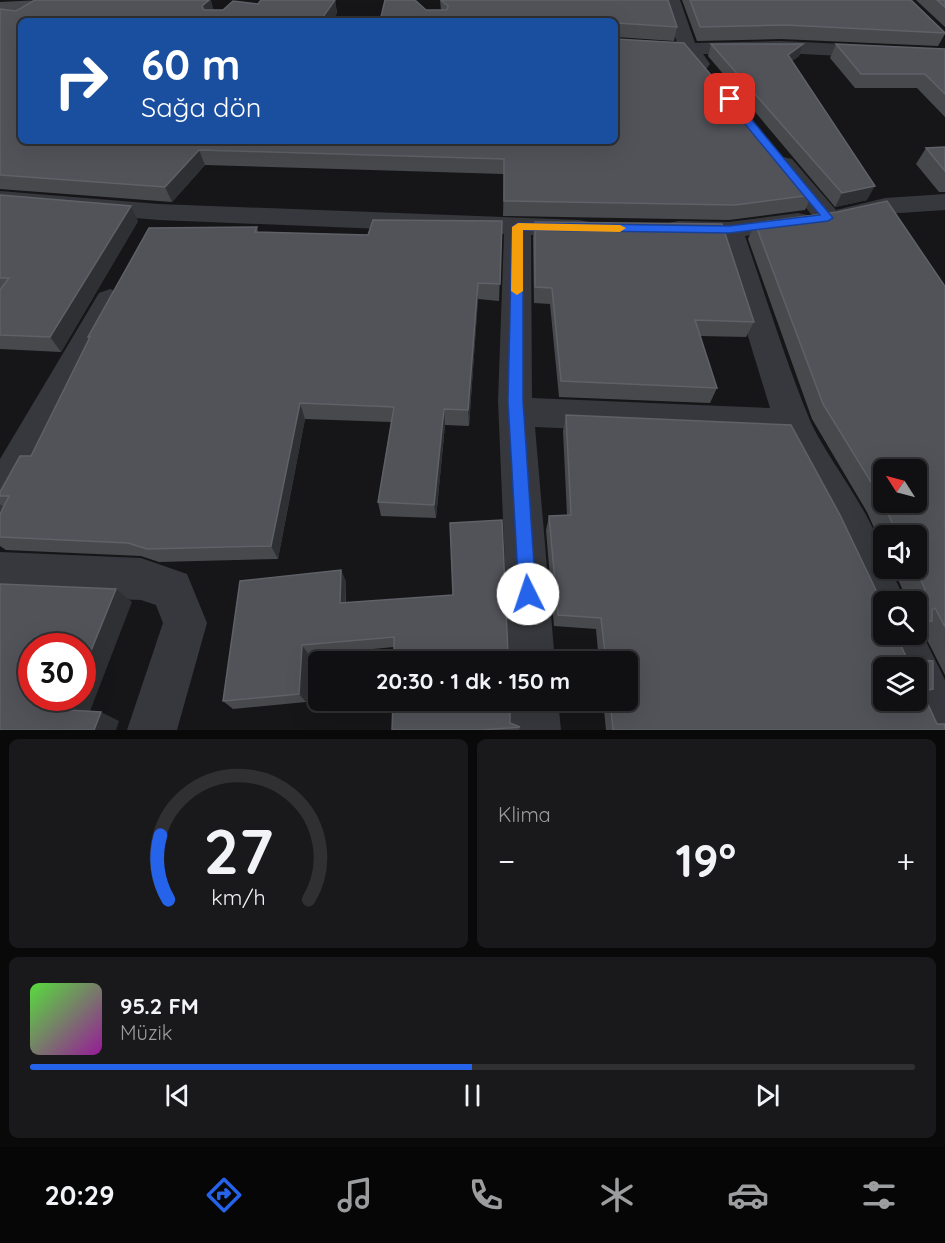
<!DOCTYPE html>
<html lang="tr">
<head>
<meta charset="utf-8">
<style>
  :root { --surface:#101012; --page:#19191b; --text:#f1f3f6; --muted:#9c9d9f; --line:#303032; --accent:#2563eb }
  body { margin:0; font-family:Quicksand,sans-serif; background:var(--page); color:var(--text); height:100vh; display:flex; flex-direction:column; font-size:22px; white-space:nowrap }
  * { box-sizing:border-box; margin:0 }
  p { font-size:20px; color:var(--muted) }
  .icon { flex:none; width:33px; height:33px; fill:none; stroke:currentColor; stroke-width:2; stroke-linecap:round; stroke-linejoin:round }
  .map { position:relative; height:730px; overflow:hidden }
  .side { display:flex; flex-direction:column; gap:9px; padding:9px; background:#09090a; flex:1 }
  .side>* { flex:none }
  .banner { position:absolute; left:18px; top:18px; width:600px; height:126px; border-radius:9px; box-shadow:0 6px 24px #0002,0 0 0 2px var(--line); background:#1a4fa0; color:#fff; overflow:hidden }
  .needle { width:39px; rotate:306deg }
  .tools { position:absolute; left:873px; top:459px; display:grid; gap:12px }
  .tools a { display:grid; place-items:center; width:54px; height:54px; border-radius:9px; background:var(--surface); box-shadow:0 6px 24px #0002,0 0 0 2px var(--line); font-size:30px }
  .speed { position:absolute; left:18px; top:633px; display:flex; gap:12px; font-size:30px; font-weight:700; text-align:center }
  .speed>* { display:grid; place-content:center; width:78px; height:78px; border-radius:50%; background:var(--surface); box-shadow:0 6px 24px #0002,0 0 0 2px var(--line); line-height:1 }
  .speed .limit { border:9px solid #d22; background:#fff; color:#111 }
  .pin { position:absolute; display:grid; place-items:center; width:51px; height:51px; color:#fff; margin:-26px; border-radius:12px; box-shadow:0 3px 9px #0006 }
  .me { position:absolute; width:66px; margin:-33px; rotate:356deg; stroke-linejoin:round; filter:drop-shadow(0 0 4px #0008) }
  .turn { display:flex; align-items:center; gap:21px; height:126px; padding:0 24px; font-size:27px }
  .turn .icon { width:78px; height:78px; stroke-width:2.5 }
  .turn b { display:block; font-size:42px; line-height:51px }
  .big { font-size:45px; font-weight:700; line-height:1.1 }
  .side .tile { flex:1; display:flex; flex-direction:column; justify-content:center; gap:9px; min-width:0; padding:0 21px; border-radius:9px; background:var(--page) }
  .side .dial { align-items:center; gap:0 }
  .dial svg { height:156px; overflow:visible; fill:none; stroke:var(--line); stroke-width:7; stroke-linecap:round; text-anchor:middle }
  .dial text { fill:var(--text); stroke:none }
  .song { display:flex; align-items:center; gap:18px }
  .cover { width:72px; height:72px; border-radius:9px; background:linear-gradient(135deg,hsl(110 70% 55%),hsl(300 70% 35%)) }
  .played { height:6px; border-radius:3px; background:linear-gradient(90deg,var(--accent) 50%,var(--line) 50%) }
  .keys { display:flex; justify-content:space-around; direction:ltr }
  .heat { display:flex; justify-content:space-between; align-items:center; font-size:33px; direction:ltr }
  .side .tiles { flex:1; display:grid; gap:9px; grid-template-columns:1fr 1fr }
  .tile:last-child { grid-column:span 2 }
  .trip { position:absolute; left:308px; top:651px; width:330px; height:60px; border-radius:9px; background:var(--surface); box-shadow:0 6px 24px #0002,0 0 0 2px var(--line); font-weight:700; line-height:60px; text-align:center }
  .tabs { display:flex; height:96px; justify-content:space-around; align-items:center; background:#060607; color:var(--muted) }
  .tabs .icon { width:42px; height:42px }
  .tabs .active { color:var(--accent) }
  .tabs b { font-size:27px; color:var(--text) }
  .map>svg:first-child { display:block }
</style>
</head>
<body>
<div class="map">
<svg width="945" height="730" viewBox="0 0 945 730">
  <rect width="100%" height="100%" fill="#161618"/>
  <g fill="none" stroke-linecap="round" stroke-linejoin="round">
    <g fill="#37383d" fill-rule="evenodd">
      <path d="M664 0H680L695 43 781 41 945 49V61L781 53 703 54 710 64 707 68C694 72 690 64 682 54L615 51V39L677 43Z"/>
      <path d="M783 157 792 159 836 210 885 198 945 194V210L885 214 846 222 840 220 837 224 828 226 819 224 771 164 774 159Z"/>
      <path d="M0 191 159 204 579 220 589 222 592 228 589 234 579 236 531 235 532 398 770 408 718 238 679 237 669 235 665 229 669 223 679 221 729 222 798 213 807 215 811 221 807 227 745 236C766 297 785 359 809 418 826 460 884 525 884 568H890L906 602H884V634H916V621L945 680V730H919L905 700H916V668H891L877 634 881 623 869 617 829 527 782 438 535 427 555 662H509L498 401 504 234 159 220 0 207Z"/>
      <path d="M110 289 121 293 125 300 14 506 0 511V459L99 293Z"/>
      <path d="M0 552 141 558 187 574 207 623 177 730H127L163 623 156 605 141 600 0 594Z"/>
      <path d="M510 700H558L561 730H511Z"/>
    </g>
    <path fill="#45474d" fill-rule="evenodd" d="M41 0H162L160 4 154 5 0 12V2Z"/>
  </g>
  <g fill="#47494d">
    <path d="M335 0 337 13 332 21H21V141H615L426 10H441L440 0 677 27 674 41 616 37V39L812 195 805 210 729 220 503 216 504 174 205 165 172 202 0 189V9L16 11 223 10 258 4Z"/>
    <path d="M682 0H911L945 32V34L938 46 781 39 697 41Z"/>
    <path d="M916 0H945V27Z"/>
    <path d="M711 44H803L799 56 792 61 867 200 835 207 708 56Z"/>
    <path d="M836 44 945 49V117L917 88H855L830 58Z"/>
    <path d="M945 147V192H939L916 164 926 148Z"/>
    <path d="M0 195 138 221 61 352 0 349Z"/>
    <path d="M502 221 499 301 478 299 469 426 445 425 436 518 381 516 378 502 391 422 305 419 278 559 159 562 141 556 6 550 0 546V514L4 507 0 504V492L31 456 89 339 88 337 257 227 258 232 368 235Z"/>
    <path d="M535 222 754 322 746 337 700 336 717 388 710 403 559 397 550 304 534 303 533 238Z"/>
    <path d="M755 223 945 286V675L921 628 916 630V602H890L904 593 893 568H916V536H884V550L867 512 812 419 748 239Z"/>
    <path d="M566 415 907 659 933 689 923 694 937 724 945 730H606L603 700H627V662H599L596 629 554 626 546 530 549 516 567 515 563 431Z"/>
    <path d="M341 570 346 582V603L508 652 394 647 309 655 306 702 233 709 223 701Z"/>
    <path d="M510 723 520 727 519 730H392Z"/>
  </g>
  <g fill="#2f3033">
    <path d="M209 0H211L214 11 206 19 202 6Z"/>
    <path d="M335 0 337 13 332 21H320Z"/>
    <path d="M803 44 799 56 783 67 788 55Z"/>
    <path d="M199 150 205 165 172 202 165 187Z"/>
    <path d="M875 186 867 200 835 207 842 193Z"/>
    <path d="M131 206 138 221 61 352 50 337Z"/>
    <path d="M478 283V299L469 426 468 410Z"/>
    <path d="M300 403 305 419 278 559 271 546Z"/>
    <path d="M444 409 445 425 436 518 434 505Z"/>
    <path d="M341 570 346 582 345 614 340 603Z"/>
    <path d="M116 589 132 602 87 719 68 710 73 698H82V673Z"/>
    <path d="M302 645 309 655 306 702 299 694Z"/>
    <path d="M101 712 119 721 116 730H94Z"/>
  </g>
  <g fill="#525359" stroke="#5f6168" stroke-width="1.5" fill-rule="evenodd">
    <path d="M35 0H209L202 6 204 10H223L233 1 258 4 261 0H335L320 21H21V141H615V27L616 39 684 43 812 195 735 205 504 201V159L199 150 165 187 0 175V9L16 11Z"/>
    <path d="M385 0H415L426 10H447L448 6 441 0H668L677 27 617 23 615 26V21H380Z"/>
    <path d="M690 0H911L945 33 786 25 700 27Z"/>
    <path d="M937 0H945V7Z"/>
    <path d="M711 44H803L788 55 875 186 842 193Z"/>
    <path d="M836 44 945 49V94L925 74H861Z"/>
    <path d="M945 147V171L926 148Z"/>
    <path d="M0 195 131 206 50 337 0 335V290L9 278H0Z"/>
    <path d="M887 201 944 285 945 286V627L935 608 932 610V621H916V602H903V593H923L925 589 915 568H916V536H898L881 498 823 404 755 223 837 212ZM884 470H916V502H884Z"/>
    <path d="M373 220 502 221 500 284 478 283 468 410 444 409 434 505 378 502 394 407 300 403 271 546 147 549 128 543 0 537V514L9 496H0V492L20 456H31L90 337H88L149 228 257 227 255 232 368 235Z"/>
    <path d="M535 222 722 224 754 322 695 320 717 388 561 381 552 288 535 287Z"/>
    <path d="M566 415 791 425 840 515 884 607V634H896L907 659 933 661V689L922 691 937 724H945V730H613L610 700H627V662H606L601 618 558 615 549 516 571 515ZM884 668H916V700H884Z"/>
    <path d="M502 520 508 652 513 655V662H394V637L302 645 299 694 223 701 240 581 341 570 340 603 453 595 450 523Z"/>
    <path d="M0 584 116 589 82 673V646H32V698H73L68 710 101 712 94 730H0Z"/>
    <path d="M393 700H510V723L520 727 482 730H392Z"/>
  </g>
  <path fill="#2563eb" stroke="#184099" stroke-width="1.5" d="M726 97H733L833 218 828 221 729 233 523 230V401L536 594 534 600 528 602 521 600 519 594 508 401 512 227 518 223 729 226 820 215 726 101Z"/>
  <path fill="#f59e0b" d="M518 223 620 225 626 228 620 232 523 230V291L517 295 511 291 512 227Z"/>
</svg>
<div class="tools">
<a><svg class="needle" viewBox="-14 -14 28 28"><path d="M0-13l5 13h-10z" fill="#e53935"/><path d="M0 13l5-13h-10z" fill="#9c9d9f"/></svg></a>
<a><svg class="icon" aria-label="sound" viewBox="0 0 24 24"><path d="M4 9h4l5-4v14l-5-4H4zM17 9q2 3 0 6"/></svg></a>
<a><svg class="icon" aria-label="search" viewBox="0 0 24 24"><circle cx="10" cy="10" r="6"/><path d="M15 15l6 6"/></svg></a>
<a><svg class="icon" aria-label="layers" viewBox="0 0 24 24"><path d="M12 4l9 5-9 5-9-5zM3 14l9 5 9-5"/></svg></a>
</div>
<div class="speed"><div class="limit">30</div></div>
<div class="pin" style="left:730px;top:99px;background:#d93025"><svg class="icon" aria-label="arrive" viewBox="0 0 24 24"><path d="M6 21V4h12l-3 4 3 4H6"/></svg></div>
<svg class="me" style="left:528px;top:594px" viewBox="-20 -20 40 40"><circle r="19" fill="#fff"/><path d="M0-13L10 11 0 6-10 11z" fill="#2563eb"/></svg>
<div class="trip">20:30 · 1 dk · 150 m</div>
<div class="banner">
<div class="turn"><svg class="icon" aria-label="right" viewBox="0 0 24 24"><path d="M7 20v-9h11M14 6l5 5-5 5"/></svg><div><b>60 m</b>Sağa dön</div></div>
</div>
</div>
<section class="side">
<div class="tiles">
<div class="tile dial"><svg viewBox="0 0 100 80">
<path d="M14 69A42 42 0 1 1 86 69"/>
<path d="M14 69A42 42 0 0 1 10 36" stroke="#2563eb"/>
<text x="50" y="56" font-size="32" font-weight="700">27</text>
<text x="50" y="72" font-size="11">km/h</text>
</svg></div>
<div class="tile"><p>Klima</p>
<div class="heat"><a>−</a><b class="big">19°</b><a>+</a></div>
</div>
<div class="tile">
<div class="song"><i class="cover"></i><div><b>95.2 FM</b><p>Müzik</p></div></div>
<div class="played"></div>
<div class="keys"><svg class="icon" aria-label="previous" viewBox="0 0 24 24"><path d="M18 5L8 12l10 7zM5 5v14"/></svg><svg class="icon" aria-label="pause" viewBox="0 0 24 24"><path d="M8 5v14M16 5v14"/></svg><svg class="icon" aria-label="next" viewBox="0 0 24 24"><path d="M6 5l10 7-10 7zM19 5v14"/></svg></div>
</div>
</div>
</section>
<nav class="tabs">
<b>20:29</b>
<svg class="icon active" aria-label="directions" viewBox="0 0 24 24"><path d="M12 3l9 9-9 9-9-9zM9 14v-3h6M13 9l2 2-2 2"/></svg>
<svg class="icon" aria-label="music" viewBox="0 0 24 24"><path d="M9 18V5l10-2v13"/><circle cx="6" cy="18" r="3"/><circle cx="16" cy="16" r="3"/></svg>
<svg class="icon" aria-label="phone" viewBox="0 0 24 24"><path d="M5 4h4l2 5-3 2q2 4 5 5l2-3 5 2v4C11 20 4 13 5 4z"/></svg>
<svg class="icon" aria-label="climate" viewBox="0 0 24 24"><path d="M12 3v18M4 7l16 10M4 17L20 7"/></svg>
<svg class="icon" aria-label="car" viewBox="0 0 24 24"><path d="M5 17H2v-5l4-1 3-4h7l3 4 3 1v5h-3M9 17h6M6 11h13"/><circle cx="7" cy="17" r="2"/><circle cx="17" cy="17" r="2"/></svg>
<svg class="icon" aria-label="filters" viewBox="0 0 24 24"><path d="M4 7h16M4 17h16"/><circle cx="9" cy="7" r="2"/><circle cx="15" cy="17" r="2"/></svg>
</nav>
</body>
</html>
